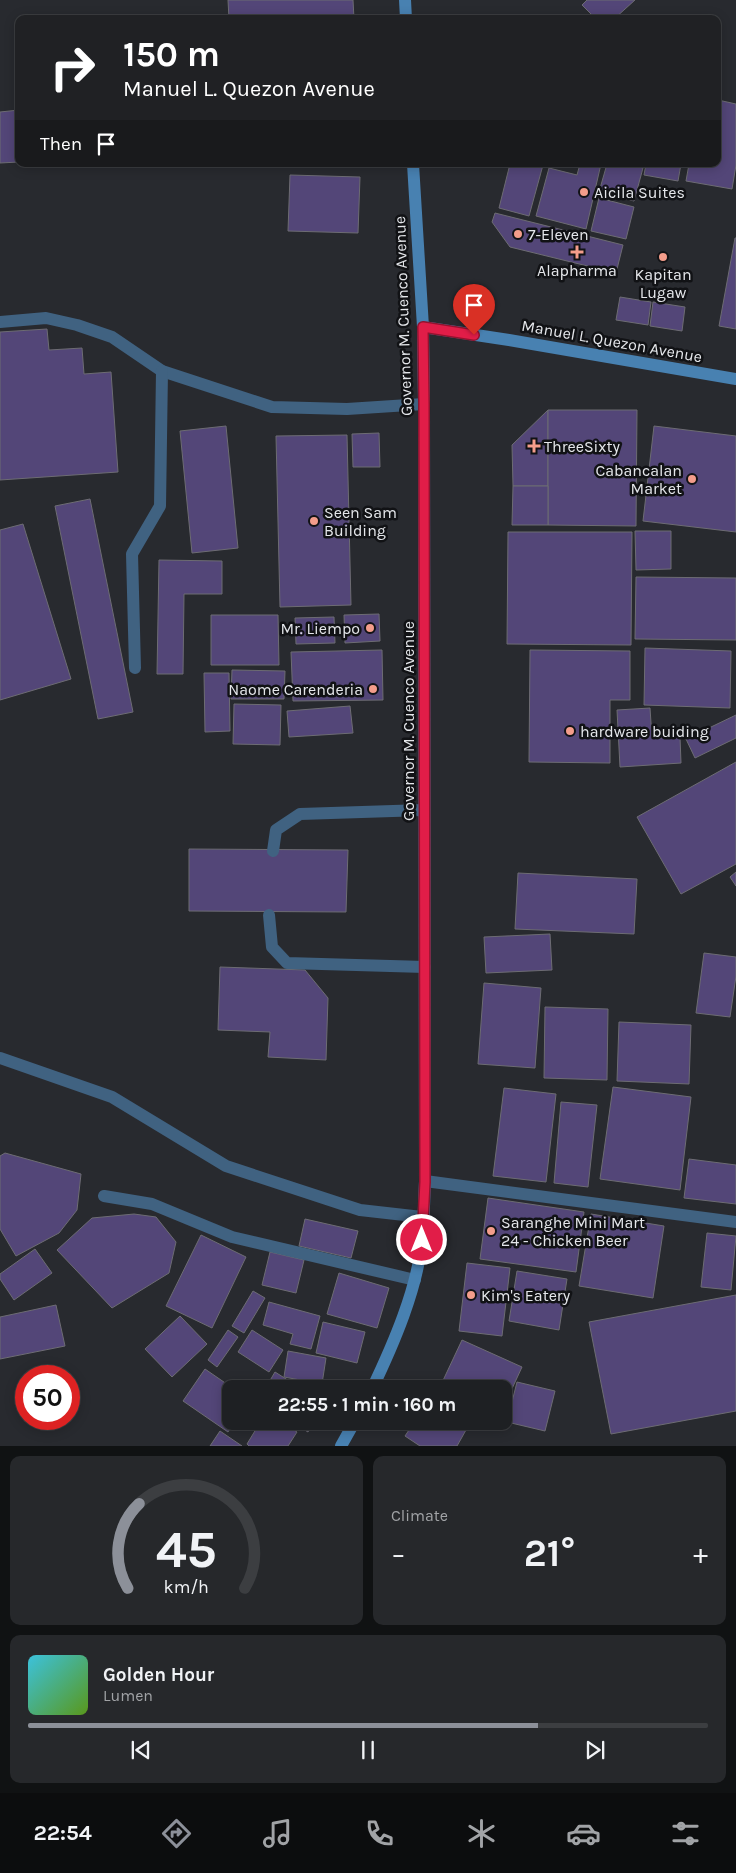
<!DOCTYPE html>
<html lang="en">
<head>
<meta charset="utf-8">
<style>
  :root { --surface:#1e2023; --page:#26282b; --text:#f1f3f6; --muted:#a1a3a6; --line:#3c3e41; --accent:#8c9099 }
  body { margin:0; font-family:Karla,sans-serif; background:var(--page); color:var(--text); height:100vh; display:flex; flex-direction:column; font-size:19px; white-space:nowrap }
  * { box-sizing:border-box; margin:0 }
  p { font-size:16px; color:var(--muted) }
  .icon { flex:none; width:28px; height:28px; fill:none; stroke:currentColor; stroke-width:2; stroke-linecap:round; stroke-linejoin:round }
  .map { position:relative; height:1446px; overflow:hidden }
  .drawer { display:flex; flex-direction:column; gap:10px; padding:10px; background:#101213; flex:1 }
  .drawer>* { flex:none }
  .hud { position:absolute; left:15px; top:15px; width:706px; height:152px; border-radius:10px; box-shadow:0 2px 12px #0003,0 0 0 1px var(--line); background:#202124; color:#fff; overflow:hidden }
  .speed { position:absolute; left:15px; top:1365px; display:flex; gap:10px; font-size:25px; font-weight:700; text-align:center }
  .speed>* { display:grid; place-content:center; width:65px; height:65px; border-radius:50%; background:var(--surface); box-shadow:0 2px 12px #0003,0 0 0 1px var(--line); line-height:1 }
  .speed .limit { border:8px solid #d22; background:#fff; color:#111 }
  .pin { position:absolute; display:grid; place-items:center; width:42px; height:42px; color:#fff; margin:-51px -21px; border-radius:50% 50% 50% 0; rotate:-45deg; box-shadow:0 0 5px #0007 }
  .pin .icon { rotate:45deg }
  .me { position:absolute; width:55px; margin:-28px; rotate:0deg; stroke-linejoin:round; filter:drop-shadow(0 0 4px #0008) }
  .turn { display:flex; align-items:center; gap:18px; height:105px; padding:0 25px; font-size:22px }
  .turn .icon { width:65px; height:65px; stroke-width:2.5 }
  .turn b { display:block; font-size:35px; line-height:42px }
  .then { display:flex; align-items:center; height:48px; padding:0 25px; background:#0003; gap:10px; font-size:19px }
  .big { font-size:38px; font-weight:700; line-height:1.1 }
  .drawer .card { flex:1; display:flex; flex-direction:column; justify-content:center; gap:8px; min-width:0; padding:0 18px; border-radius:10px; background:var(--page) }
  .drawer .dial { align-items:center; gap:0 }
  .dial svg { height:130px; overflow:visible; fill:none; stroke:var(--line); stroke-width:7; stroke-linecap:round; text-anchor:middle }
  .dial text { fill:var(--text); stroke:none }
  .song { display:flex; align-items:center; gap:15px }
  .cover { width:60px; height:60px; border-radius:8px; background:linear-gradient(135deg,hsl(190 70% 55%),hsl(90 70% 35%)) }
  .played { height:5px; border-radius:2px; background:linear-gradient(90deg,var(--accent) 75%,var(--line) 75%) }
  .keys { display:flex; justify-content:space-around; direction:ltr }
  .heat { display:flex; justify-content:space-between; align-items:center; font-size:28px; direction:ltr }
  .drawer .tiles { flex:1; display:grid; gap:10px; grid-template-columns:1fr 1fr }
  .card:last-child { grid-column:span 2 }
  .trip { position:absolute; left:222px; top:1380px; width:290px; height:50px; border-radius:10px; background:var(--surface); box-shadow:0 2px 12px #0003,0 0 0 1px var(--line); font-weight:700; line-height:50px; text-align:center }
  .tab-bar { display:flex; height:80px; justify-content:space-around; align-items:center; background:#0c0d0e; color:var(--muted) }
  .tab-bar .icon { width:35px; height:35px }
  .tab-bar .current { color:var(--accent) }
  .tab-bar b { font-size:22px; color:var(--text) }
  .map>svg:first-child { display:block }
</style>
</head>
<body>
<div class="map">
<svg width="736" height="1446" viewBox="0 0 736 1446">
  <rect width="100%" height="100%" fill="#282a2f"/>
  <g fill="#534678" stroke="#6d6c73">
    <path d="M228 0H353L354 19H229Z"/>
    <path d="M587 0H635L614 19H596L582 5Z"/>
    <path d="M136 16V19H98Z"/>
    <path d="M718 100 736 104V165L732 189 686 181 689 164H718Z"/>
    <path d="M19 110V162L0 163V112Z"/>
    <path d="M510 164 543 165 529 216 499 208Z"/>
    <path d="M580 164H601L586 229 536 216 549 168 577 175Z"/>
    <path d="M607 164H624L643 168 634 201 599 192Z"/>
    <path d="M646 164H681L678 181 644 175Z"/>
    <path d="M290 175 360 177 358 233 288 231Z"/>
    <path d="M599 198 634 207 626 239 591 231Z"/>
    <path d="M495 213 623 245 616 273 510 247 492 222Z"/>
    <path d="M735 238H736V329L719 326Z"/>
    <path d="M620 297 651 302 648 325 616 320Z"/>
    <path d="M653 302 685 307 682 331 650 326Z"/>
    <path d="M47 329 49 350 82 348 84 374 111 372 118 472 0 480V332Z"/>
    <path d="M548 410V486H513L512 445Z"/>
    <path d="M548 410H637L636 526 548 525Z"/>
    <path d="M226 426 238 548 192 553 180 431Z"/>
    <path d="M654 426 736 436V532L643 521Z"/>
    <path d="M379 433 380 467H353L352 434Z"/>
    <path d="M347 435 351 605 280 607 276 436Z"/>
    <path d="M513 486H548V525H512Z"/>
    <path d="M90 499 133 712 98 719 55 506Z"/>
    <path d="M23 524 71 679 0 700V530Z"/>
    <path d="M635 531H671V569L636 570Z"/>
    <path d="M508 532H632L631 645 507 644Z"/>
    <path d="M159 560 222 561V594H184L183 674H157Z"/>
    <path d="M636 577 736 578V640L635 639Z"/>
    <path d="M379 614 380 641 345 643 344 615Z"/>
    <path d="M211 615H278L279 665H211Z"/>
    <path d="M334 617 335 643 296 644 295 618Z"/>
    <path d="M645 648 731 651 730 708 644 705Z"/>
    <path d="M382 650 383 700 293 701 291 652Z"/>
    <path d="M530 650 630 651V700H610V763L529 762Z"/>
    <path d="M232 670 285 671 284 699H231Z"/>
    <path d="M204 673H229L230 731 205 732Z"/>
    <path d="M234 704 281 705 280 745 233 744Z"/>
    <path d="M350 706 353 733 289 737 287 711Z"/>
    <path d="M650 708 652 738 680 737 681 763 620 767 617 710Z"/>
    <path d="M736 715V738L695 758 686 739Z"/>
    <path d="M736 762V864L681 894 637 817Z"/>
    <path d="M189 849 348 850 346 912 189 911Z"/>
    <path d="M736 872V886L730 877Z"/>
    <path d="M518 873 637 879 634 934 515 929Z"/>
    <path d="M550 934 552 970 486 973 484 937Z"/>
    <path d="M704 953 736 957V976L730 1017 696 1013Z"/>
    <path d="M220 967 305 970 328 998 326 1060 268 1057 270 1032 218 1030Z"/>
    <path d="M484 983 541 988 535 1068 478 1064Z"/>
    <path d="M545 1007 608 1009 607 1080 544 1078Z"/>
    <path d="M619 1022 691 1025 689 1084 617 1081Z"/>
    <path d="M613 1087 691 1097 680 1190 600 1179Z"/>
    <path d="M504 1088 556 1094 546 1182 493 1176Z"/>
    <path d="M561 1102 597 1105 588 1187 554 1183Z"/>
    <path d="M5 1153 81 1174 77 1210 59 1233 16 1256 0 1229V1156Z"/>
    <path d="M689 1159 736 1165V1204L684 1198Z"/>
    <path d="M488 1198 584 1212 576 1272 480 1259Z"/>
    <path d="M134 1214 156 1217 176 1242 169 1273 112 1308 57 1250 92 1218Z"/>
    <path d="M591 1214 664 1226 653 1298 579 1286Z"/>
    <path d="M305 1219 358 1231 351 1258 299 1246Z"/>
    <path d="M707 1233 736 1236 731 1290 701 1287Z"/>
    <path d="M201 1235 246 1257 212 1328 166 1306Z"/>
    <path d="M35 1249 52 1273 14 1300 0 1279V1274Z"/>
    <path d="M270 1252 304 1260 296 1293 262 1285Z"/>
    <path d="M467 1263 510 1268 502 1336 459 1331Z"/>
    <path d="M517 1271 567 1279 559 1330 509 1321Z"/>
    <path d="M339 1273 389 1288 377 1328 327 1314Z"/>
    <path d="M253 1291 265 1298 244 1333 232 1326Z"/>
    <path d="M736 1295V1411L611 1434 589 1322Z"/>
    <path d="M269 1302 320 1316 311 1349 290 1344 293 1334 263 1325Z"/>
    <path d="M56 1305 65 1346 0 1359V1317Z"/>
    <path d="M180 1316 207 1344 172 1377 145 1349Z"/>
    <path d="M323 1322 365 1332 357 1363 316 1353Z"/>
    <path d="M228 1330 238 1337 217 1367 208 1360Z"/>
    <path d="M252 1330 283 1350 269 1372 238 1352Z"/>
    <path d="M462 1340 522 1367 504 1406V1389H439Z"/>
    <path d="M288 1351 326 1358 322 1384 284 1377Z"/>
    <path d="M205 1369 234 1389H231V1421H235L228 1432 183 1401Z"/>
    <path d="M275 1372 302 1389H265Z"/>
    <path d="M517 1382 555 1391 545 1431 507 1422Z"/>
    <path d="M261 1421H280L297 1432 288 1446H249L247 1444Z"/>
    <path d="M290 1421H314L308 1432Z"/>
    <path d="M415 1421H451L466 1430 457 1446H420L405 1436Z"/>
    <path d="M220 1431 242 1446H210Z"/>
  </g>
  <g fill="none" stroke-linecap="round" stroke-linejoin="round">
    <g stroke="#406281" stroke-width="12">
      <path d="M0 322 46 318 77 325 112 337 162 371 272 407 347 409 424 404"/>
      <path d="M135 668 132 554 160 506 162 371"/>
      <path d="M273 851 276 830 300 814 424 810"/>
      <path d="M269 915 272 947 287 963 425 967"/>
      <path d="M104 1196 152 1204 232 1237 415 1280"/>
    </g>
    <g stroke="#406281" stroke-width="12">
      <path d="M0 1058 112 1097 226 1166 360 1210 422 1217"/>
      <path d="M425 1181 736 1222"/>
    </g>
    <g stroke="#4881b1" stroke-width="12">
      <path d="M405 0 406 19"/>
      <path d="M423 327 509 340 736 379"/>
      <path d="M372 1389C393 1345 418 1288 422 1239 424 1220 424 1201 425 1181L424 404 423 327 413 164"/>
      <path d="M341 1446 355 1421"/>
    </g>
  </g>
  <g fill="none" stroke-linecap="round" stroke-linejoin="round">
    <g stroke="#92132f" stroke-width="12">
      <path id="route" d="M422 1240 425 1182 424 404 423 327 474 335"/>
    </g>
    <use href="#route" stroke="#e11d48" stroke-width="9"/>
  </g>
  <g fill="#f49d8b" stroke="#111215" stroke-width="2">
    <circle cx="584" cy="192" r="5"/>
    <circle cx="518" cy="234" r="5"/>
    <path d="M574.5 244.5h5v5h5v5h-5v5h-5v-5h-5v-5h5z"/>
    <circle cx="663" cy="257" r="5"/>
    <path d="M531.5 438.5h5v5h5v5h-5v5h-5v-5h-5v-5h5z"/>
    <circle cx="692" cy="479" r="5"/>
    <circle cx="314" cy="521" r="5"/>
    <circle cx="370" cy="628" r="5"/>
    <circle cx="373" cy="689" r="5"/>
    <circle cx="570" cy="731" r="5"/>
    <circle cx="491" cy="1231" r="5"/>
    <circle cx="471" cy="1295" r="5"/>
  </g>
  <g text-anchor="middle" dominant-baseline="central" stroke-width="5" stroke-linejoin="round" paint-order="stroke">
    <g font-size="16" fill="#e5e7eb" stroke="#111215" text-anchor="start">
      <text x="594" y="192">Aicila Suites</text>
      <text x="528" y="234">7-Eleven</text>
      <text x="577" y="270" text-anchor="middle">Alapharma</text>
      <text x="663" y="274" text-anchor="middle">Kapitan<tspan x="663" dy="18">Lugaw</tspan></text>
      <text x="544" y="446">ThreeSixty</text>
      <text x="682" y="470" text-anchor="end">Cabancalan<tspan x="682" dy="18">Market</tspan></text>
      <text x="324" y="512">Seen Sam<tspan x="324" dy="18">Building</tspan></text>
      <text x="360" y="628" text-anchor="end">Mr. Liempo</text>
      <text x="363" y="689" text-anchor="end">Naome Carenderia</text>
      <text x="580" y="731">hardware buiding</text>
      <text x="501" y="1222">Saranghe Mini Mart<tspan x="501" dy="18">24 - Chicken Beer</tspan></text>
      <text x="481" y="1295">Kim's Eatery</text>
    </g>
    <g font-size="16" fill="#e5e7eb" stroke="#111215">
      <text transform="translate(403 316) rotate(-92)">Governor M. Cuenco Avenue</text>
      <text transform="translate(612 341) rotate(10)">Manuel L. Quezon Avenue</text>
      <text transform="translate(408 721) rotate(-90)">Governor M. Cuenco Avenue</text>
    </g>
  </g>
</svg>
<div class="speed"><div class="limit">50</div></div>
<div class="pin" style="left:474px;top:335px;background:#d93025"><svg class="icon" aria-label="arrive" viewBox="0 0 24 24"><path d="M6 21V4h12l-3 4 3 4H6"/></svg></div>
<svg class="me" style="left:422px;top:1240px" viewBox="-20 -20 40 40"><circle r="17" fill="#e11d48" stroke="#fff" stroke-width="3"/><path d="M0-11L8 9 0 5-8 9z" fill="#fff"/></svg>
<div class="trip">22:55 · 1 min · 160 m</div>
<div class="hud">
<div class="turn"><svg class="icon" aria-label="right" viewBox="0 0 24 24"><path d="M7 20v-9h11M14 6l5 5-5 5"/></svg><div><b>150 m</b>Manuel L. Quezon Avenue</div></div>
<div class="then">Then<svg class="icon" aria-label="arrive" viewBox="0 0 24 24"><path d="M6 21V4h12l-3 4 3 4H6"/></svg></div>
</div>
</div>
<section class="drawer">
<div class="tiles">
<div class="card dial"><svg viewBox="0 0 100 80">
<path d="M14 69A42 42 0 1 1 86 69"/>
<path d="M14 69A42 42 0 0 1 21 17" stroke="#8c9099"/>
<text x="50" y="56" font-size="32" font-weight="700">45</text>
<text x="50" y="72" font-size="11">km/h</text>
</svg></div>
<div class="card"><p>Climate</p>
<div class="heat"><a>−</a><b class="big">21°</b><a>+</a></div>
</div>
<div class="card">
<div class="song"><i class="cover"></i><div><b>Golden Hour</b><p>Lumen</p></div></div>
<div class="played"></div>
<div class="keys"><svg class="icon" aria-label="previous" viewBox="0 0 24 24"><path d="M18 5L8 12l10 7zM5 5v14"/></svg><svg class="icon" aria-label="pause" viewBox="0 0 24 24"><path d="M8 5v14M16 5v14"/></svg><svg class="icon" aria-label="next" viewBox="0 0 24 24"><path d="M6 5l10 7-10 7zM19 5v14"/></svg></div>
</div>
</div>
</section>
<nav class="tab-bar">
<b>22:54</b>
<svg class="icon current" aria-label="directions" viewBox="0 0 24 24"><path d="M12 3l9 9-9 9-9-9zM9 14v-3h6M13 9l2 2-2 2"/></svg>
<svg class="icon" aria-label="music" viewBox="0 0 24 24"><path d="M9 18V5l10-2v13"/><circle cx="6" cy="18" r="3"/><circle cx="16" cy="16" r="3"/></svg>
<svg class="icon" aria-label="phone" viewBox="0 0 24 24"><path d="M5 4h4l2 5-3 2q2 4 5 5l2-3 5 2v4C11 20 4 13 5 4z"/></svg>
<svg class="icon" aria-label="climate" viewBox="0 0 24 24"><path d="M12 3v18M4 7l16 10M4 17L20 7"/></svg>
<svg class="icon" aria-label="car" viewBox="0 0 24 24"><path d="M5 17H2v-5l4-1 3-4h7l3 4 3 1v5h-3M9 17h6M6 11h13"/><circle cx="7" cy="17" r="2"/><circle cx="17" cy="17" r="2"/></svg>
<svg class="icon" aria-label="filters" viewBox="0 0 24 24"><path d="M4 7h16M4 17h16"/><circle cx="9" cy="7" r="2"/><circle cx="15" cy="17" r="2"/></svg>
</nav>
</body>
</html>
